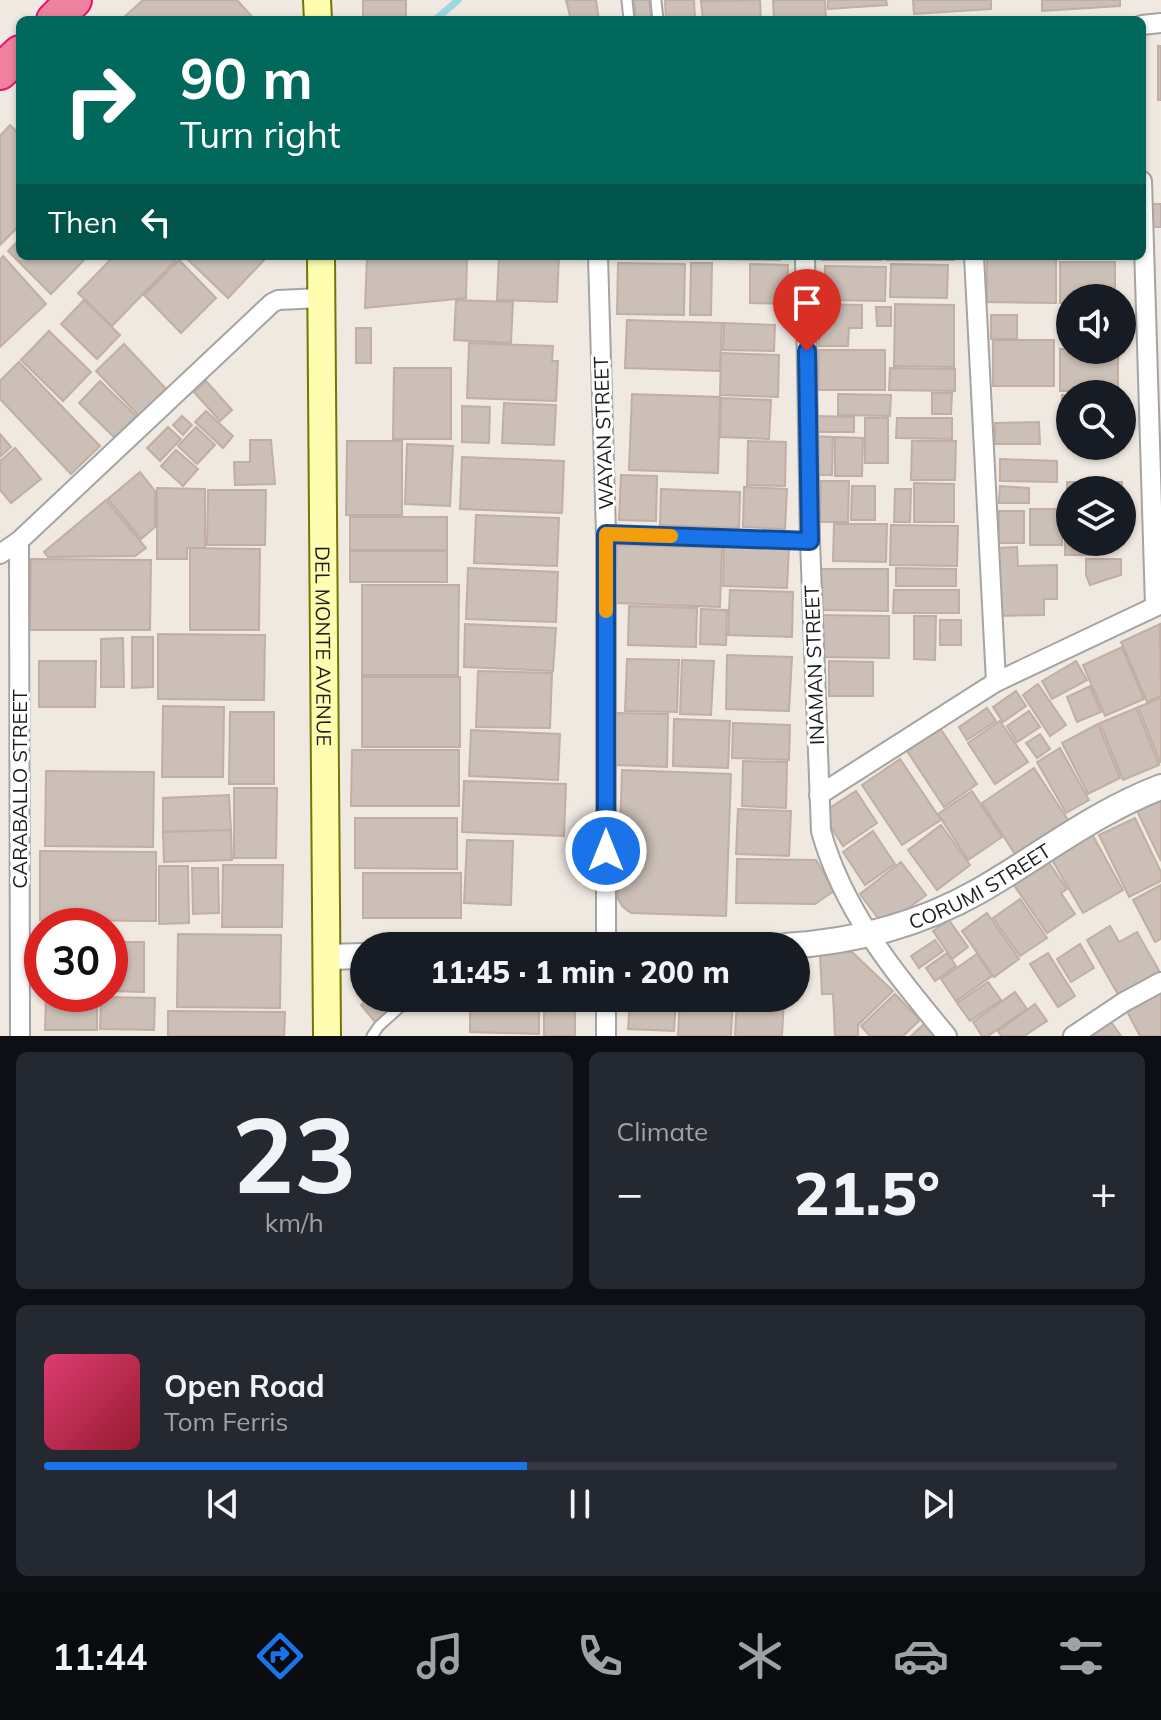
<!DOCTYPE html>
<html lang="en">
<head>
<meta charset="utf-8">
<style>
  :root { --surface:#171b24; --page:#242831; --text:#f1f3f6; --muted:#9ea1a6; --line:#363941; --accent:#1a73e8 }
  body { margin:0; font-family:Mulish,sans-serif; background:var(--page); color:var(--text); height:100vh; display:flex; flex-direction:column; font-size:30px; white-space:nowrap }
  * { box-sizing:border-box; margin:0 }
  p { font-size:26px; color:var(--muted) }
  .icon { flex:none; width:44px; height:44px; fill:none; stroke:currentColor; stroke-width:2; stroke-linecap:round; stroke-linejoin:round }
  .map { position:relative; height:1036px; overflow:hidden }
  .sheet { display:flex; flex-direction:column; gap:16px; padding:16px; background:#0d0f14; flex:1 }
  .sheet>* { flex:none }
  .banner { position:absolute; left:16px; top:16px; width:1130px; height:244px; border-radius:12px; box-shadow:0 2px 6px #0004; background:#00695c; color:#fff; overflow:hidden }
  .buttons { position:absolute; left:1056px; top:284px; display:grid; gap:16px }
  .buttons a { display:grid; place-items:center; width:80px; height:80px; border-radius:50%; background:var(--surface); box-shadow:0 2px 6px #0004; font-size:40px }
  .speed { position:absolute; left:24px; top:908px; display:flex; gap:16px; font-size:40px; font-weight:700; text-align:center }
  .speed>* { display:grid; place-content:center; width:104px; height:104px; border-radius:50%; background:var(--surface); box-shadow:0 2px 6px #0004; line-height:1 }
  .speed .limit { border:12px solid #d22; background:#fff; color:#111 }
  .pin { position:absolute; display:grid; place-items:center; width:68px; height:68px; color:#fff; margin:-82px -34px; border-radius:50% 50% 50% 0; rotate:-45deg; box-shadow:0 0 8px #0007 }
  .pin .icon { rotate:45deg }
  .me { position:absolute; width:88px; margin:-44px; rotate:0deg; stroke-linejoin:round; filter:drop-shadow(0 0 6px #0008) }
  .turn { display:flex; align-items:center; gap:28px; height:168px; padding:0 32px; font-size:36px }
  .turn .icon { width:104px; height:104px; stroke-width:2.5 }
  .turn b { display:block; font-size:56px; line-height:68px }
  .then { display:flex; align-items:center; height:76px; padding:0 32px; background:#0003; gap:16px; font-size:30px }
  .big { font-size:60px; font-weight:800; line-height:1.1 }
  .sheet .tile { flex:1; display:flex; flex-direction:column; justify-content:center; gap:12px; min-width:0; padding:0 28px; border-radius:12px; background:var(--page) }
  .sheet .dial { align-items:center; gap:0 }
  .dial b { font-size:104px; line-height:1 }
  .song { display:flex; align-items:center; gap:24px }
  .cover { width:96px; height:96px; border-radius:12px; background:linear-gradient(135deg,hsl(340 70% 55%),hsl(350 70% 35%)) }
  .played { height:8px; border-radius:4px; background:linear-gradient(90deg,var(--accent) 45%,var(--line) 45%) }
  .keys { display:flex; justify-content:space-around; direction:ltr }
  .heat { display:flex; justify-content:space-between; align-items:center; font-size:44px; direction:ltr }
  .sheet .tiles { flex:1; display:grid; gap:16px; grid-template-columns:1fr 1fr }
  .tile:last-child { grid-column:span 2 }
  .trip { position:absolute; left:350px; top:932px; width:460px; height:80px; border-radius:40px; background:var(--surface); box-shadow:0 2px 6px #0004; font-weight:800; line-height:80px; text-align:center }
  .tabs { display:flex; height:128px; justify-content:space-around; align-items:center; background:#090b0e; color:var(--muted) }
  .tabs .icon { width:56px; height:56px }
  .tabs .on { color:var(--accent) }
  .tabs b { font-size:36px; color:var(--text) }
  .map>svg:first-child { display:block }
</style>
</head>
<body>
<div class="map">
<svg width="1161" height="1036" viewBox="0 0 1161 1036">
  <rect width="100%" height="100%" fill="#efe9e1"/>
  <g fill="none" stroke-linecap="round" stroke-linejoin="round">
    <path stroke="#9dd7e1" stroke-width="7" d="M435 20 458 0"/>
  </g>
  <g fill="#cbbfb7" stroke="#c2aea3" stroke-width="2">
    <path d="M143 0H237L255 20H121Z"/>
    <path d="M363 0H406V20L363 19Z"/>
    <path d="M566 0H596L599 20H571Z"/>
    <path d="M634 0H649L651 20H636Z"/>
    <path d="M665 0H694L695 20H666Z"/>
    <path d="M760 0 761 20H703L701 1Z"/>
    <path d="M773 0H825L826 20H774Z"/>
    <path d="M828 0H886L887 5 828 9Z"/>
    <path d="M913 0H991V9L914 14Z"/>
    <path d="M1042 0H1120V6L1042 11Z"/>
    <rect x="1158" y="46" width="3" height="54"/>
    <path d="M10 125 20 135V225L0 245V136Z"/>
    <rect x="1151" y="204" width="10" height="23"/>
    <path d="M20 239V256H88L51 294 8 251Z"/>
    <path d="M3 256 46 304 0 347V260Z"/>
    <path d="M114 256H170L175 261 112 326 78 293Z"/>
    <path d="M184 256H268L228 298Z"/>
    <path d="M367 256H467L466 298 365 308Z"/>
    <path d="M499 256H559L557 302 497 300Z"/>
    <path d="M645 256H713V259Z"/>
    <path d="M718 256H780V260L718 259Z"/>
    <rect x="822" y="256" width="60" height="4"/>
    <path d="M888 256H954V260H887Z"/>
    <path d="M987 257H1056V303L987 302Z"/>
    <path d="M179 260 216 298 181 333 144 295Z"/>
    <path d="M1060 262H1115V298H1070V303H1060Z"/>
    <path d="M618 263 685 264 684 315 617 314Z"/>
    <path d="M691 263H712L711 315H690Z"/>
    <path d="M750 264 788 265 787 304 750 303Z"/>
    <path d="M891 264 948 265 947 298 890 297Z"/>
    <path d="M825 266 886 267 885 301 824 300Z"/>
    <path d="M84 300 120 335 97 359 61 324Z"/>
    <path d="M456 300 513 302 511 343 454 340Z"/>
    <path d="M820 304 862 305V328H849L848 346H819Z"/>
    <path d="M895 304 954 305V367L894 366Z"/>
    <path d="M876 307H891V326H877Z"/>
    <rect x="991" y="315" width="26" height="24"/>
    <path d="M627 320 722 323 720 371 625 368Z"/>
    <path d="M724 323 775 325 774 351 723 350Z"/>
    <rect x="356" y="328" width="15" height="35"/>
    <path d="M49 331 91 372 63 401 21 360Z"/>
    <rect x="993" y="340" width="61" height="46"/>
    <path d="M469 343 553 346 552 361H558L556 401 467 398Z"/>
    <path d="M124 344 168 391 141 418 96 371Z"/>
    <path d="M1060 349 1118 350V391H1060Z"/>
    <path d="M819 350H885V390H818Z"/>
    <path d="M721 353 779 355 778 397 720 395Z"/>
    <path d="M19 362 100 446 71 474 0 399V381Z"/>
    <path d="M394 368H451V439H393Z"/>
    <path d="M890 368 955 369V391L889 390Z"/>
    <path d="M100 381 136 416 115 438 79 403Z"/>
    <path d="M206 381 232 410 220 421 194 392Z"/>
    <path d="M932 393H952L951 414H932Z"/>
    <path d="M632 394 720 397 718 473 629 470Z"/>
    <path d="M838 394 891 395 890 416 838 415Z"/>
    <rect x="1062" y="395" width="8" height="34"/>
    <path d="M721 398 771 400 769 439 720 437Z"/>
    <path d="M504 403 556 405 554 445 502 443Z"/>
    <path d="M462 406 490 407 489 443 462 442Z"/>
    <path d="M206 411 233 436 223 448 195 422Z"/>
    <path d="M182 416 192 425 183 435 173 425Z"/>
    <path d="M816 416 854 417V432H816Z"/>
    <rect x="865" y="418" width="23" height="45"/>
    <path d="M897 418H952V439L896 438Z"/>
    <path d="M1039 422 1040 444H995V423Z"/>
    <path d="M168 427 181 439 160 461 147 448Z"/>
    <path d="M196 427 215 445 197 464 178 446Z"/>
    <path d="M0 434 11 447 0 457Z"/>
    <path d="M813 436 833 437 832 475H812Z"/>
    <path d="M835 437 863 438 862 476H835Z"/>
    <path d="M250 440H271L275 484 235 485 234 462H250Z"/>
    <path d="M347 441H402V515H346Z"/>
    <path d="M748 441 786 442 785 486 747 485Z"/>
    <path d="M912 441H956L955 480H911Z"/>
    <path d="M407 444 453 446 450 506 405 504Z"/>
    <path d="M15 448 41 479 11 503 0 490V461Z"/>
    <path d="M176 450 198 469 183 486 161 466Z"/>
    <path d="M462 457 564 461 562 513 460 509Z"/>
    <path d="M1000 459 1057 461V482L1000 481Z"/>
    <path d="M140 472 155 491V527L141 539 108 499Z"/>
    <path d="M621 475 657 476 656 521 619 520Z"/>
    <path d="M821 481H849L848 522H820Z"/>
    <path d="M1067 482H1122V490H1070V519H1067Z"/>
    <path d="M914 483 954 484V522H914Z"/>
    <path d="M852 486H875V520H851Z"/>
    <path d="M1000 486 1029 488V503H999Z"/>
    <path d="M744 487 787 489 785 529 743 527Z"/>
    <path d="M157 488 205 489V548H187V559H157Z"/>
    <path d="M661 489 740 492 739 528 660 525Z"/>
    <path d="M895 489H911L910 522H894Z"/>
    <path d="M208 490H266L265 545H207Z"/>
    <path d="M106 500 146 548 135 556 48 557 44 552Z"/>
    <path d="M1030 509H1063L1062 545H1030Z"/>
    <rect x="999" y="511" width="25" height="32"/>
    <path d="M476 515 559 518 557 566 474 563Z"/>
    <rect x="350" y="517" width="97" height="33"/>
    <path d="M1065 522H1070V542H1092V555H1065Z"/>
    <path d="M834 524H887L886 562 833 561Z"/>
    <path d="M891 525 958 526 957 566 890 565Z"/>
    <path d="M724 544 789 546 787 588 723 586Z"/>
    <path d="M617 545 722 548 720 607 615 603Z"/>
    <path d="M1017 547 1018 566 1057 565V599H1044V615L999 616 997 548Z"/>
    <path d="M190 548 260 549 259 630H190Z"/>
    <rect x="350" y="551" width="97" height="31"/>
    <path d="M31 559 151 560 150 630H30Z"/>
    <path d="M1086 559H1121V575L1090 585 1086 575Z"/>
    <path d="M468 568 558 572 556 622 466 619Z"/>
    <path d="M896 568 956 569V586H896Z"/>
    <path d="M819 569H888V611L818 610Z"/>
    <path d="M362 585H459L458 675H362Z"/>
    <path d="M730 590 793 592 792 637 728 635Z"/>
    <path d="M894 590H959V613H893Z"/>
    <path d="M629 606 697 608 696 647 628 645Z"/>
    <path d="M701 609 727 610 726 645 700 644Z"/>
    <path d="M819 615 889 616V658L819 657Z"/>
    <path d="M914 616H936L935 660 914 659Z"/>
    <rect x="940" y="620" width="21" height="25"/>
    <path d="M465 624 556 628 553 671 464 667Z"/>
    <path d="M1160 624 1161 696 1147 702 1121 642Z"/>
    <path d="M158 634 265 635 264 700 158 699Z"/>
    <path d="M132 637H153V687L132 688Z"/>
    <path d="M123 638 124 687H101V639Z"/>
    <path d="M1122 647 1144 699 1105 716 1083 665Z"/>
    <path d="M727 655 792 657 789 711 726 709Z"/>
    <path d="M627 659 679 660 677 712 625 711Z"/>
    <path d="M682 660 714 661 711 715 680 714Z"/>
    <path d="M39 661H96L95 707H39Z"/>
    <path d="M829 661 873 662V696H829Z"/>
    <path d="M1076 661 1087 680 1052 699 1042 681Z"/>
    <path d="M478 671 552 673 550 728 476 727Z"/>
    <rect x="362" y="677" width="98" height="70"/>
    <path d="M1038 684 1066 725 1050 736 1023 695Z"/>
    <path d="M1090 686 1101 712 1077 722 1067 697Z"/>
    <path d="M1016 691 1026 706 1003 722 993 707Z"/>
    <path d="M1161 698V761L1160 762 1138 707Z"/>
    <path d="M163 706 224 707 223 777H162Z"/>
    <path d="M987 708 996 721 967 740 959 727Z"/>
    <path d="M1136 708 1159 765 1123 780 1100 723Z"/>
    <path d="M1029 711 1040 727 1017 742 1007 726Z"/>
    <path d="M230 712H274V784H229Z"/>
    <path d="M616 713 668 714 667 767 614 765Z"/>
    <path d="M674 719 730 721 728 768 673 766Z"/>
    <path d="M1000 721 1028 762 995 784 968 743Z"/>
    <path d="M733 723 790 725 789 760 732 758Z"/>
    <path d="M1098 724 1120 778 1088 794 1062 743Z"/>
    <path d="M940 728 977 784 944 807 907 751Z"/>
    <path d="M471 730 560 734 558 780 469 776Z"/>
    <path d="M1040 734 1050 749 1037 758 1026 743Z"/>
    <path d="M1060 748 1089 800 1066 813 1037 762Z"/>
    <path d="M352 750H459V806H351Z"/>
    <path d="M900 759 941 820 902 845 862 785Z"/>
    <path d="M743 761 787 762 786 808 742 806Z"/>
    <path d="M1034 768 1068 820 1015 854 982 803Z"/>
    <path d="M622 770 731 774 726 916 631 913 623 907 618 899Z"/>
    <path d="M46 771 154 772 153 847 45 846Z"/>
    <path d="M464 781 566 784 564 836 462 832Z"/>
    <path d="M234 788H277L276 858H234Z"/>
    <path d="M856 791 877 823 843 846 822 813Z"/>
    <path d="M972 791 1002 837 968 860 938 814Z"/>
    <path d="M229 795 231 830 163 832V798Z"/>
    <path d="M1161 799V861L1137 811Z"/>
    <path d="M738 809 791 811 789 856 736 854Z"/>
    <path d="M355 818H457V869L355 868Z"/>
    <path d="M1135 818 1161 872V881L1129 897 1099 835Z"/>
    <path d="M941 825 970 865 937 890 908 850Z"/>
    <path d="M231 830 232 860 164 862 163 832Z"/>
    <path d="M873 831 895 864 865 885 843 852Z"/>
    <path d="M1092 834 1123 890 1083 913 1051 858Z"/>
    <path d="M467 840 513 841 511 905 464 903Z"/>
    <path d="M40 851 156 852V921L40 920Z"/>
    <path d="M737 859 816 860 834 891 815 904 736 903Z"/>
    <path d="M1047 860 1067 889 1061 893 1075 914 1047 933 1013 884Z"/>
    <path d="M901 862 926 895 899 915 886 920 877 917 860 894Z"/>
    <path d="M223 865H283L282 927H222Z"/>
    <path d="M159 866H188L189 923 159 924Z"/>
    <path d="M192 868H218L219 913 193 914Z"/>
    <rect x="363" y="873" width="98" height="45"/>
    <path d="M1161 885V939L1155 942 1133 900Z"/>
    <path d="M1020 899 1047 938 1020 956 993 918Z"/>
    <path d="M987 913 1019 959 994 977 962 931Z"/>
    <path d="M949 920 968 947 952 959 933 931Z"/>
    <path d="M1110 926 1119 942 1137 932 1161 974 1120 998 1087 940Z"/>
    <path d="M178 934 281 935 280 1008 177 1007Z"/>
    <path d="M935 940 943 951 919 968 911 956Z"/>
    <rect x="40" y="941" width="2" height="49"/>
    <path d="M110 942H144V992L110 991Z"/>
    <path d="M1080 944 1094 968 1071 982 1057 959Z"/>
    <path d="M838 950 853 953 893 991 858 1025V1036H835L833 994H822L820 954Z"/>
    <path d="M947 953 956 966 935 981 926 968Z"/>
    <path d="M1048 953 1075 996 1058 1007 1030 964Z"/>
    <path d="M977 954 992 976 956 1001 941 979Z"/>
    <path d="M988 982 1001 1000 970 1021 957 1003Z"/>
    <path d="M1161 986V1036H1140L1124 1006Z"/>
    <path d="M1015 992 1027 1009 988 1036H982L973 1022Z"/>
    <path d="M895 994 920 1020 903 1036H870L861 1026Z"/>
    <path d="M46 997 97 998V1030H45Z"/>
    <path d="M101 997 155 998 154 1030 100 1029Z"/>
    <path d="M368 998H406L377 1024 361 1005Z"/>
    <path d="M470 998H539V1034L470 1032Z"/>
    <rect x="544" y="998" width="31" height="38"/>
    <path d="M630 998H676L674 1031 628 1029Z"/>
    <path d="M680 998H733L731 1036H678Z"/>
    <path d="M737 998H784L782 1036H735Z"/>
    <path d="M1035 1004 1047 1021 1024 1036H1001L998 1031Z"/>
    <path d="M168 1011 285 1012 284 1036H168Z"/>
    <path d="M1109 1019 1121 1036H1086Z"/>
    <path d="M925 1023 938 1036H911Z"/>
  </g>
  <g fill="none" stroke-linecap="round" stroke-linejoin="round">
    <g stroke="#a4a4a4" stroke-width="13">
      <g id="service">
        <path d="M627 0 629 20"/>
        <path d="M656 1 658 20"/>
        <path d="M606 534 810 541"/>
        <path d="M372 1036 379 1026 410 998"/>
      </g>
    </g>
    <g stroke="#a4a4a4" stroke-width="22">
      <g id="minor">
        <path d="M1142 25 1161 23"/>
        <path d="M1142 181 1155 606"/>
        <path d="M598 256 606 534V946"/>
        <path d="M805 256 810 541 821 831C843 911 895 973 947 1036"/>
        <path d="M974 256 996 682"/>
        <path d="M19 541 20 1036"/>
        <path d="M0 554 19 541 272 303 278 300 321 298"/>
        <path d="M819 795 996 682 1161 604"/>
        <path d="M606 1036V998"/>
        <path d="M1073 1036 1124 1002 1161 982"/>
      </g>
    </g>
    <g stroke="#a4a4a4" stroke-width="28">
      <g id="tertiary">
        <path id="s1" d="M785 946C853 942 919 925 979 891 1040 856 1095 812 1161 787"/>
        <path d="M327 957 364 956"/>
      </g>
    </g>
    <g stroke="#737700" stroke-width="30">
      <g id="secondary">
        <path d="M317 0 318 20"/>
        <path id="s2" d="M321 256 327 1036"/>
      </g>
    </g>
    <g stroke="#e7146c" stroke-width="38">
      <g id="motorway">
        <path d="M54 20 74 0"/>
        <path d="M0 72 20 53"/>
      </g>
    </g>
    <use href="#service" stroke="#fff" stroke-width="9"/>
    <use href="#minor" stroke="#fff" stroke-width="18"/>
    <use href="#tertiary" stroke="#fff" stroke-width="24"/>
    <use href="#secondary" stroke="#fffdaf" stroke-width="26"/>
    <use href="#motorway" stroke="#ee819e" stroke-width="34"/>
  </g>
  <g fill="none" stroke-linecap="round" stroke-linejoin="round">
    <g stroke="#114b97" stroke-width="20">
      <path id="route" d="M606 851V534L810 541 807 351"/>
    </g>
    <use href="#route" stroke="#1a73e8" stroke-width="14"/>
    <path stroke="#f59e0b" stroke-width="14" d="M606 611V534L671 536"/>
  </g>
  <g text-anchor="middle" dominant-baseline="central" stroke-width="6" stroke-linejoin="round" paint-order="stroke">
    <g font-size="20" fill="#1d1d1d" stroke="#fff">
      <text transform="translate(603 433) rotate(-92)">WAYAN STREET</text>
      <text stroke="none"><textPath href="#s2" startOffset="390">DEL MONTE AVENUE</textPath></text>
      <text transform="translate(814 665) rotate(-92)">INAMAN STREET</text>
      <text transform="translate(19 789) rotate(-90)">CARABALLO STREET</text>
      <text stroke="none"><textPath href="#s1" startOffset="206">CORUMI STREET</textPath></text>
    </g>
  </g>
</svg>
<div class="buttons">
<a><svg class="icon" aria-label="sound" viewBox="0 0 24 24"><path d="M4 9h4l5-4v14l-5-4H4zM17 9q2 3 0 6"/></svg></a>
<a><svg class="icon" aria-label="search" viewBox="0 0 24 24"><circle cx="10" cy="10" r="6"/><path d="M15 15l6 6"/></svg></a>
<a><svg class="icon" aria-label="layers" viewBox="0 0 24 24"><path d="M12 4l9 5-9 5-9-5zM3 14l9 5 9-5"/></svg></a>
</div>
<div class="speed"><div class="limit">30</div></div>
<div class="pin" style="left:807px;top:351px;background:#d93025"><svg class="icon" aria-label="arrive" viewBox="0 0 24 24"><path d="M6 21V4h12l-3 4 3 4H6"/></svg></div>
<svg class="me" style="left:606px;top:851px" viewBox="-20 -20 40 40"><circle r="17" fill="#1a73e8" stroke="#fff" stroke-width="3"/><path d="M0-11L8 9 0 5-8 9z" fill="#fff"/></svg>
<div class="trip">11:45 · 1 min · 200 m</div>
<div class="banner">
<div class="turn"><svg class="icon" aria-label="right" viewBox="0 0 24 24"><path d="M7 20v-9h11M14 6l5 5-5 5"/></svg><div><b>90 m</b>Turn right</div></div>
<div class="then">Then<svg class="icon" aria-label="left" viewBox="0 0 24 24"><path d="M17 20v-9H6M10 6l-5 5 5 5"/></svg></div>
</div>
</div>
<section class="sheet">
<div class="tiles">
<div class="tile dial"><b>23</b><p>km/h</p></div>
<div class="tile"><p>Climate</p>
<div class="heat"><a>−</a><b class="big">21.5°</b><a>+</a></div>
</div>
<div class="tile">
<div class="song"><i class="cover"></i><div><b>Open Road</b><p>Tom Ferris</p></div></div>
<div class="played"></div>
<div class="keys"><svg class="icon" aria-label="previous" viewBox="0 0 24 24"><path d="M18 5L8 12l10 7zM5 5v14"/></svg><svg class="icon" aria-label="pause" viewBox="0 0 24 24"><path d="M8 5v14M16 5v14"/></svg><svg class="icon" aria-label="next" viewBox="0 0 24 24"><path d="M6 5l10 7-10 7zM19 5v14"/></svg></div>
</div>
</div>
</section>
<nav class="tabs">
<b>11:44</b>
<svg class="icon on" aria-label="directions" viewBox="0 0 24 24"><path d="M12 3l9 9-9 9-9-9zM9 14v-3h6M13 9l2 2-2 2"/></svg>
<svg class="icon" aria-label="music" viewBox="0 0 24 24"><path d="M9 18V5l10-2v13"/><circle cx="6" cy="18" r="3"/><circle cx="16" cy="16" r="3"/></svg>
<svg class="icon" aria-label="phone" viewBox="0 0 24 24"><path d="M5 4h4l2 5-3 2q2 4 5 5l2-3 5 2v4C11 20 4 13 5 4z"/></svg>
<svg class="icon" aria-label="climate" viewBox="0 0 24 24"><path d="M12 3v18M4 7l16 10M4 17L20 7"/></svg>
<svg class="icon" aria-label="car" viewBox="0 0 24 24"><path d="M5 17H2v-5l4-1 3-4h7l3 4 3 1v5h-3M9 17h6M6 11h13"/><circle cx="7" cy="17" r="2"/><circle cx="17" cy="17" r="2"/></svg>
<svg class="icon" aria-label="filters" viewBox="0 0 24 24"><path d="M4 7h16M4 17h16"/><circle cx="9" cy="7" r="2"/><circle cx="15" cy="17" r="2"/></svg>
</nav>
</body>
</html>
